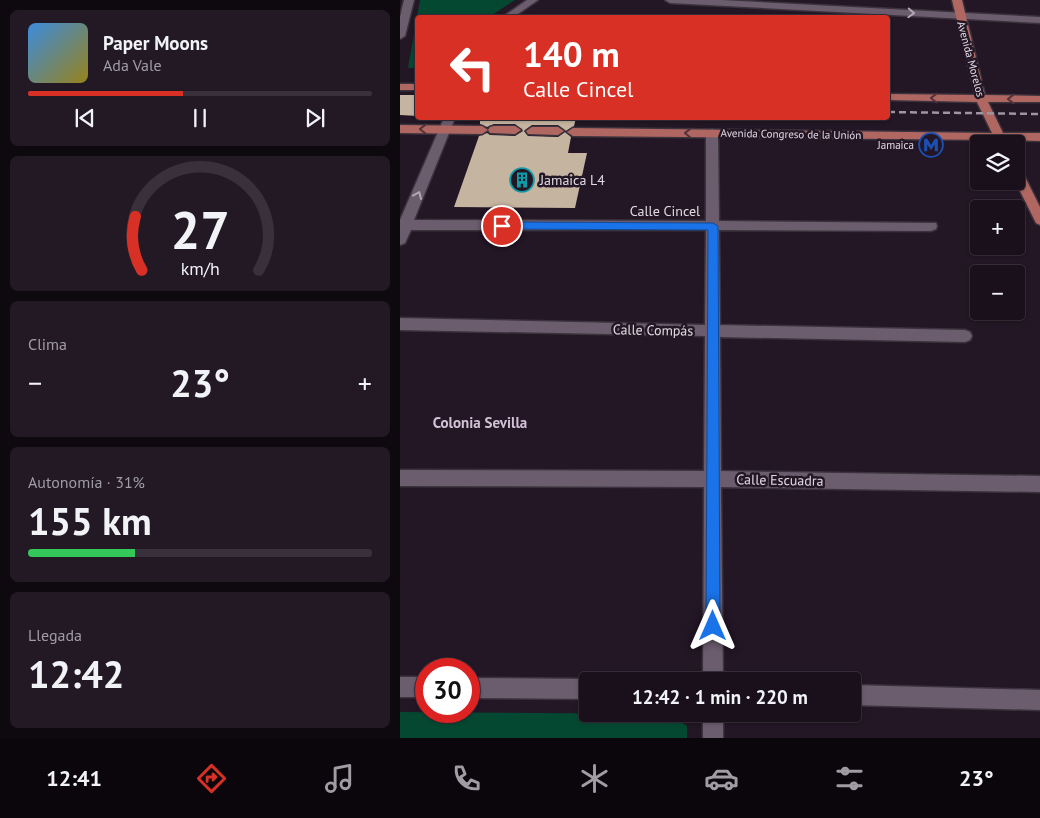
<!DOCTYPE html>
<html lang="es">
<head>
<meta charset="utf-8">
<style>
  :root { --surface:#1a101c; --page:#231925; --text:#f1f3f6; --muted:#9f9da3; --line:#38303b; --accent:#d93025 }
  body { margin:0; font-family:"PT Sans",sans-serif; background:var(--page); color:var(--text); height:100vh; display:flex; flex-direction:column; font-size:19px; white-space:nowrap }
  * { box-sizing:border-box; margin:0 }
  p { font-size:16px; color:var(--muted) }
  .icon { flex:none; width:28px; height:28px; fill:none; stroke:currentColor; stroke-width:2; stroke-linecap:round; stroke-linejoin:round }
  .map { position:relative; flex:1; overflow:hidden }
  .panel { display:flex; flex-direction:column; gap:10px; padding:10px; background:#0e090f; width:400px }
  .panel>* { flex:none }
  .hud { position:absolute; left:15px; top:15px; width:475px; height:105px; border-radius:5px; box-shadow:0 1px 4px #0004,0 0 0 1px var(--line); background:#d93025; color:#fff; overflow:hidden }
  .tools { position:absolute; left:570px; top:135px; display:grid; gap:10px }
  .tools a { display:grid; place-items:center; width:55px; height:55px; border-radius:5px; background:var(--surface); box-shadow:0 1px 4px #0004,0 0 0 1px var(--line); font-size:25px }
  .speed { position:absolute; left:15px; top:658px; display:flex; gap:10px; font-size:25px; font-weight:700; text-align:center }
  .speed>* { display:grid; place-content:center; width:65px; height:65px; border-radius:50%; background:var(--surface); box-shadow:0 1px 4px #0004,0 0 0 1px var(--line); line-height:1 }
  .speed .limit { border:8px solid #d22; background:#fff; color:#111 }
  .pin { position:absolute; display:grid; place-items:center; width:42px; height:42px; color:#fff; margin:-21px; border:2px solid #fff; border-radius:50%; box-shadow:0 1px 5px #0007 }
  .me { position:absolute; width:55px; margin:-28px; rotate:0deg; stroke-linejoin:round; filter:drop-shadow(0 0 4px #0008) }
  .turn { display:flex; align-items:center; gap:18px; height:105px; padding:0 25px; font-size:22px }
  .turn .icon { width:65px; height:65px; stroke-width:2.5 }
  .turn b { display:block; font-size:35px; line-height:42px }
  .big { font-size:38px; font-weight:800; line-height:1.1 }
  .panel .tile { flex:1; display:flex; flex-direction:column; justify-content:center; gap:8px; min-width:0; padding:0 18px; border-radius:8px; background:var(--page) }
  .panel .dial { align-items:center; gap:0 }
  .dial svg { height:130px; overflow:visible; fill:none; stroke:var(--line); stroke-width:7; stroke-linecap:round; text-anchor:middle }
  .dial text { fill:var(--text); stroke:none }
  .song { display:flex; align-items:center; gap:15px }
  .cover { width:60px; height:60px; border-radius:8px; background:linear-gradient(135deg,hsl(210 70% 55%),hsl(50 70% 35%)) }
  .played { height:5px; border-radius:2px; background:linear-gradient(90deg,var(--accent) 45%,var(--line) 45%) }
  .keys { display:flex; justify-content:space-around; direction:ltr }
  .heat { display:flex; justify-content:space-between; align-items:center; font-size:28px; direction:ltr }
  .charge { height:8px; border-radius:4px; background:linear-gradient(90deg,#34c759 31%,var(--line) 0) }
  .trip { position:absolute; left:179px; top:672px; width:282px; height:50px; border-radius:5px; background:var(--surface); box-shadow:0 1px 4px #0004,0 0 0 1px var(--line); font-weight:800; line-height:50px; text-align:center }
  .dock { display:flex; height:80px; justify-content:space-around; align-items:center; background:#0a060b; color:var(--muted) }
  .dock .icon { width:35px; height:35px }
  .dock .active { color:var(--accent) }
  .dock b { font-size:22px; color:var(--text) }
  main { display:flex; flex:1; min-height:0 }
  .map>svg:first-child { display:block }
</style>
</head>
<body>
<main>
<section class="panel">
<div class="tile">
<div class="song"><i class="cover"></i><div><b>Paper Moons</b><p>Ada Vale</p></div></div>
<div class="played"></div>
<div class="keys"><svg class="icon" aria-label="previous" viewBox="0 0 24 24"><path d="M18 5L8 12l10 7zM5 5v14"/></svg><svg class="icon" aria-label="pause" viewBox="0 0 24 24"><path d="M8 5v14M16 5v14"/></svg><svg class="icon" aria-label="next" viewBox="0 0 24 24"><path d="M6 5l10 7-10 7zM19 5v14"/></svg></div>
</div>
<div class="tile dial"><svg viewBox="0 0 100 80">
<path d="M14 69A42 42 0 1 1 86 69"/>
<path d="M14 69A42 42 0 0 1 10 36" stroke="#d93025"/>
<text x="50" y="56" font-size="32" font-weight="700">27</text>
<text x="50" y="72" font-size="11">km/h</text>
</svg></div>
<div class="tile"><p>Clima</p>
<div class="heat"><a>−</a><b class="big">23°</b><a>+</a></div>
</div>
<div class="tile"><p>Autonomía · 31%</p><b class="big">155 km</b><div class="charge"></div></div>
<div class="tile"><p>Llegada</p><b class="big">12:42</b></div>
</section>
<div class="map">
<svg width="640" height="738" viewBox="0 0 640 738">
  <rect width="100%" height="100%" fill="#231625"/>
  <g fill="#054831">
    <path d="M20 0H115L89 17 18 18 17 68H8Z"/>
    <path d="M0 712 269 714 287 726V738H0Z"/>
  </g>
  <g fill="#c5b4a0">
    <path d="M0 95H18V116L0 115Z"/>
    <path d="M80 118H176L174 126 166 131 158 125H132L124 131 128 136 158 137 165 132 171 137 168 153H187L175 208 54 207 79 136 87 133 90 135 115 136 123 131 115 124H94L87 127 80 124Z"/>
  </g>
  <g fill="none" stroke-linecap="round" stroke-linejoin="round">
    <g stroke="#3b323d" stroke-width="3">
      <g id="minor">
        <path d="M4 0H14L5 36 0 39V17Z"/>
        <path d="M127 0H138L112 18H101Z"/>
        <path d="M265 0H322L640 17V23L270 3Z"/>
        <path d="M44 118H55L14 220 306 221V133L312 129 318 133 319 221 536 223 537 226 536 229 531 231 319 230 320 325 565 330 570 332 572 336 570 340 565 342 320 337 321 471 640 476V492L321 487 323 681H303L304 487 0 486V470L304 471 305 336 0 330V318L305 325 306 230H11L5 243 0 245V220Z"/>
        <rect x="0" y="677" width="26" height="20"/>
        <path d="M69 678 188 679 193 681H188V699L69 698Z"/>
        <path d="M452 685 640 690V710L452 705Z"/>
        <rect x="303" y="714" width="20" height="24"/>
      </g>
    </g>
    <g stroke="#3b323d" stroke-width="3">
      <g id="major">
        <path d="M552 0H562L585 95 640 96V102H588L603 133H640V141L607 140 609 144H597L595 140 173 136 167 132 173 128 592 133 577 102 488 100V94L575 95Z"/>
        <rect x="0" y="84" width="18" height="6"/>
        <path d="M0 125 82 126 88 130 82 134 0 133Z"/>
        <path d="M94 126H115L121 130 115 134 90 133 88 130 90 127Z"/>
        <path d="M132 127H158L164 131 158 135 128 134 126 131Z"/>
        <path d="M616 167 622 171 640 207V225L636 223 615 181Z"/>
      </g>
    </g>
    <use href="#minor" fill="#6b5c6e" fill-rule="evenodd"/>
    <use href="#major" fill="#b06761" fill-rule="evenodd"/>
    <path stroke="#9f94a1" stroke-width="2.5" stroke-dasharray="7 4" stroke-linecap="butt" d="M488 112 640 114"/>
  </g>
  <defs><path id="oneway-chevron" d="M-2-3.5L2.5 0L-2 3.5" fill="none" stroke-width="1.6" stroke-linecap="round" stroke-linejoin="round" transform="scale(1.25)"/></defs>
  <g stroke="#b2a6b4">
    <use href="#oneway-chevron" transform="translate(511 13) rotate(3)"/>
    <use href="#oneway-chevron" transform="translate(18 195) rotate(-67)"/>
  </g>
  <g stroke="#54323a">
    <use href="#oneway-chevron" transform="translate(534 98) rotate(-179)"/>
    <use href="#oneway-chevron" transform="translate(611 99) rotate(-180)"/>
    <use href="#oneway-chevron" transform="translate(23 129) rotate(-179)"/>
    <use href="#oneway-chevron" transform="translate(288 133) rotate(-179)"/>
  </g>
  <path fill="#1a73e8" stroke="#114b97" d="M102 222 313 223 318 226 320 626 318 631 313 633 308 631 306 626 308 230 102 229 97 226Z"/>
  <defs>
    <g id="metro-ring" transform="scale(1.25)"><circle r="9.5" fill="#231625" stroke="#1a4fb4" stroke-width="1.5"/><path d="M-5.5 5V-5H-3L0 0L3-5H5.5V5H3V-.5L0 4L-3-.5V5Z" fill="#1a4fb4"/></g>
    <g id="building-ring" transform="scale(1.25)"><circle r="9.5" fill="#231625" stroke="#0f9aa8" stroke-width="1.5"/><path d="M-4-6H4V6H1V3H-1V6H-4ZM-2.5-4.3h1.7v1.8h-1.7ZM.8-4.3h1.7v1.8H.8ZM-2.5-1h1.7V.8h-1.7ZM.8-1h1.7V.8H.8Z" fill="#0f9aa8"/></g>
  </defs>
  <g fill-rule="evenodd">
    <use href="#metro-ring" x="531" y="145"/>
    <use href="#building-ring" x="122" y="180"/>
  </g>
  <g text-anchor="middle" dominant-baseline="central" stroke-width="5" stroke-linejoin="round" paint-order="stroke">
    <g font-size="11" fill="#e1d8e3" stroke="#231625">
      <text transform="translate(571 59) rotate(75)">Avenida Morelos</text>
      <text transform="translate(391 134) rotate(1)">Avenida Congreso de la Unión</text>
    </g>
    <g font-size="11" fill="#e1d8e3" stroke="#231625" text-anchor="end">
      <text x="514" y="145">Jamaica</text>
    </g>
    <g font-size="14" fill="#e1d8e3" stroke="#231625" text-anchor="start">
      <text x="140" y="180">Jamaica L4</text>
    </g>
    <g font-size="14" fill="#e1d8e3" stroke="#231625">
      <text x="265" y="211">Calle Cincel</text>
      <text transform="translate(253 330) rotate(1)">Calle Compás</text>
      <text transform="translate(380 480) rotate(1)">Calle Escuadra</text>
    </g>
    <g font-size="15" font-weight="bold" fill="#d2c1d5" stroke="#231625">
      <text x="80" y="422">Colonia Sevilla</text>
    </g>
  </g>
</svg>
<div class="tools">
<a><svg class="icon" aria-label="layers" viewBox="0 0 24 24"><path d="M12 4l9 5-9 5-9-5zM3 14l9 5 9-5"/></svg></a>
<a>+</a>
<a>−</a>
</div>
<div class="speed"><div class="limit">30</div></div>
<div class="pin" style="left:102px;top:226px;background:#d93025"><svg class="icon" aria-label="arrive" viewBox="0 0 24 24"><path d="M6 21V4h12l-3 4 3 4H6"/></svg></div>
<svg class="me" style="left:313px;top:626px" viewBox="-20 -20 40 40"><path d="M0-17L14 15 0 8-14 15z" fill="#1a73e8" stroke="#fff" stroke-width="4"/></svg>
<div class="trip">12:42 · 1 min · 220 m</div>
<div class="hud">
<div class="turn"><svg class="icon" aria-label="left" viewBox="0 0 24 24"><path d="M17 20v-9H6M10 6l-5 5 5 5"/></svg><div><b>140 m</b>Calle Cincel</div></div>
</div>
</div>
</main>
<nav class="dock">
<b>12:41</b>
<svg class="icon active" aria-label="directions" viewBox="0 0 24 24"><path d="M12 3l9 9-9 9-9-9zM9 14v-3h6M13 9l2 2-2 2"/></svg>
<svg class="icon" aria-label="music" viewBox="0 0 24 24"><path d="M9 18V5l10-2v13"/><circle cx="6" cy="18" r="3"/><circle cx="16" cy="16" r="3"/></svg>
<svg class="icon" aria-label="phone" viewBox="0 0 24 24"><path d="M5 4h4l2 5-3 2q2 4 5 5l2-3 5 2v4C11 20 4 13 5 4z"/></svg>
<svg class="icon" aria-label="climate" viewBox="0 0 24 24"><path d="M12 3v18M4 7l16 10M4 17L20 7"/></svg>
<svg class="icon" aria-label="car" viewBox="0 0 24 24"><path d="M5 17H2v-5l4-1 3-4h7l3 4 3 1v5h-3M9 17h6M6 11h13"/><circle cx="7" cy="17" r="2"/><circle cx="17" cy="17" r="2"/></svg>
<svg class="icon" aria-label="filters" viewBox="0 0 24 24"><path d="M4 7h16M4 17h16"/><circle cx="9" cy="7" r="2"/><circle cx="15" cy="17" r="2"/></svg>
<b>23°</b>
</nav>
</body>
</html>
